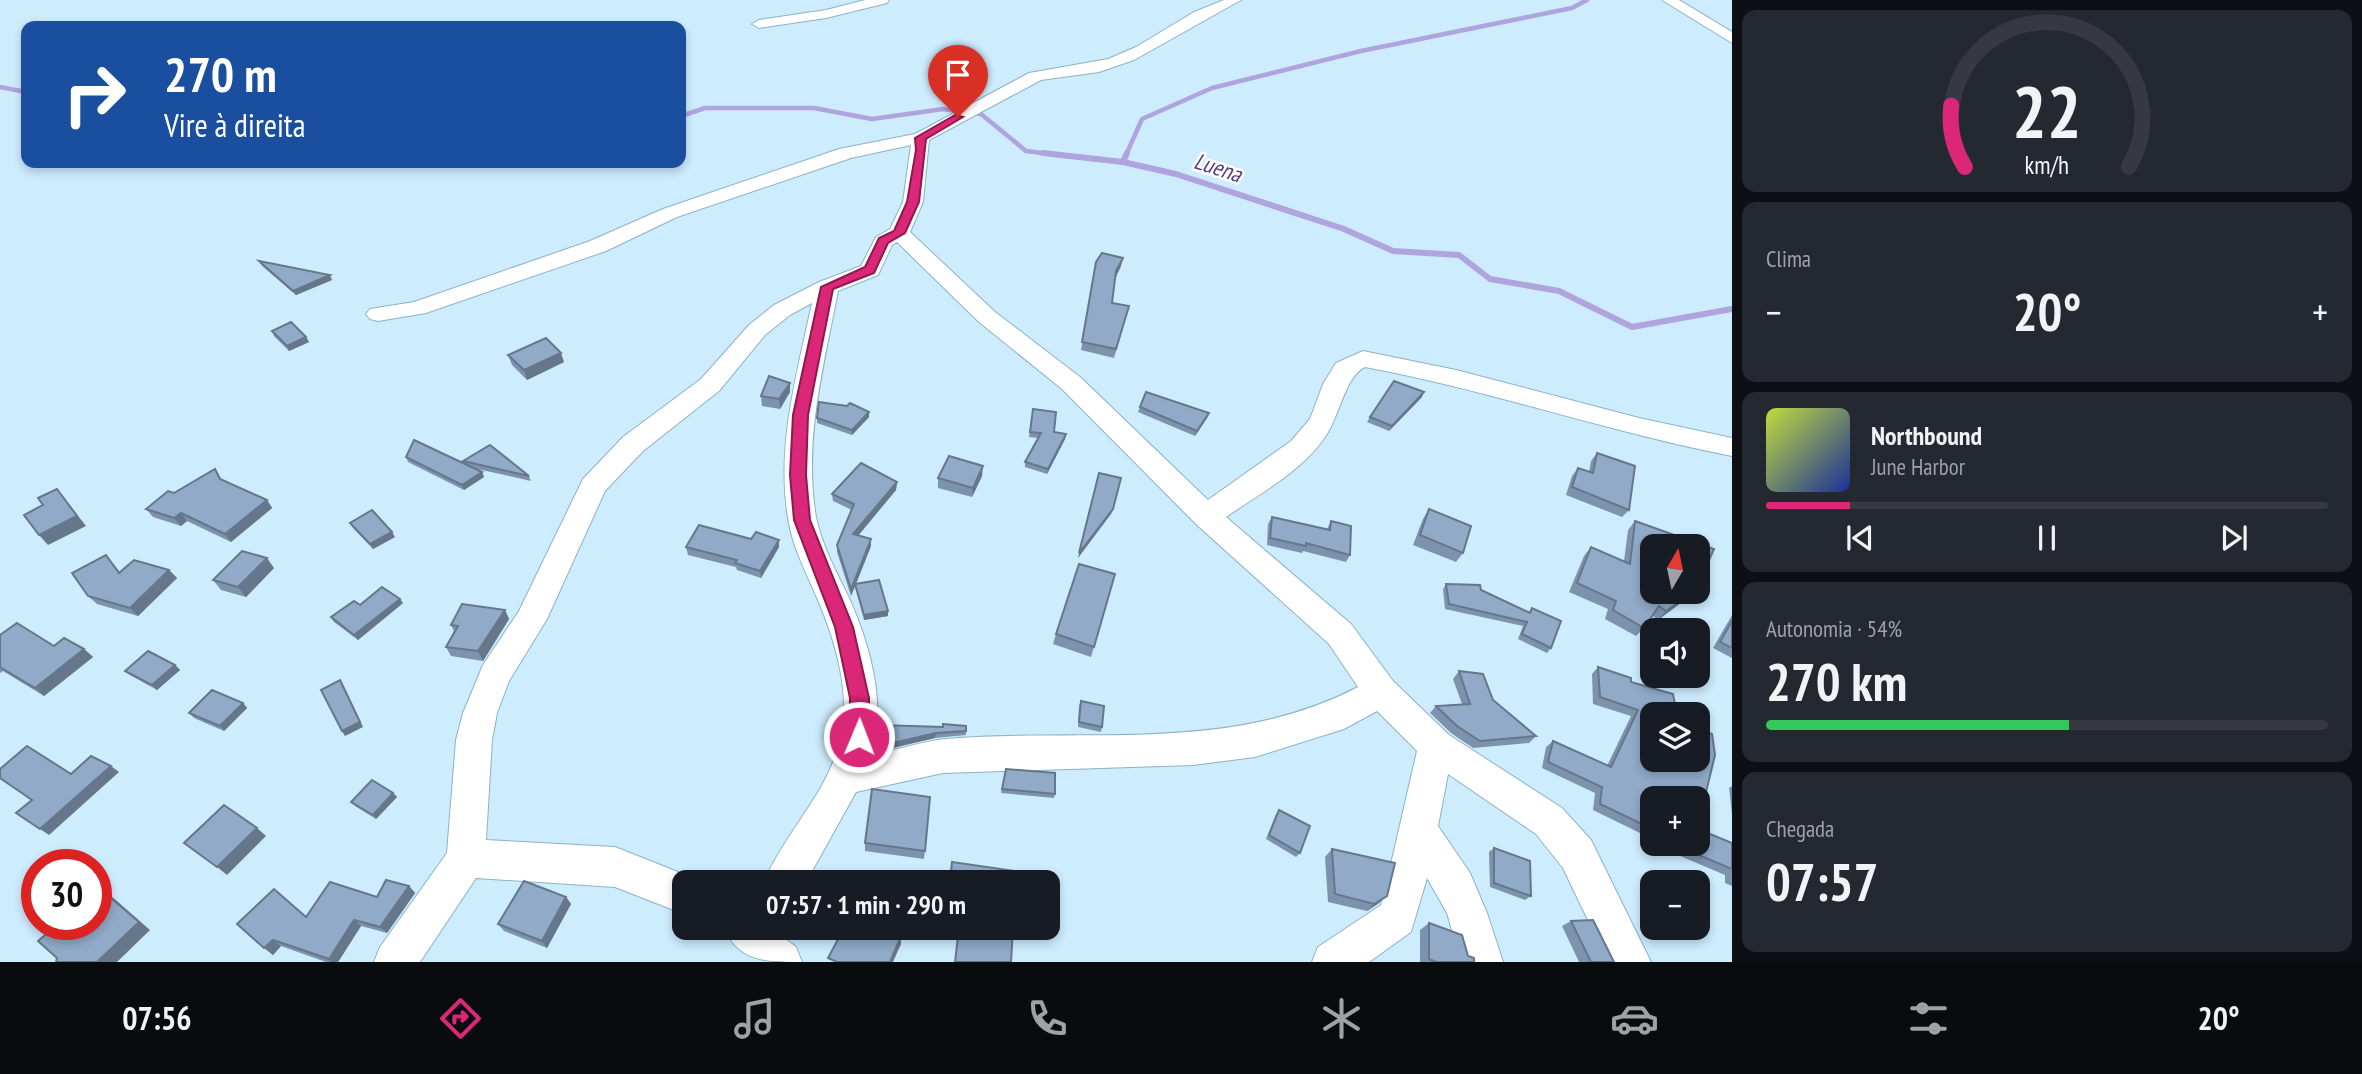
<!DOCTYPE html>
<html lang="pt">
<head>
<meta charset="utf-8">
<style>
  :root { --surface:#171b24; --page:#242831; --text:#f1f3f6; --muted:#9ea1a6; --line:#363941; --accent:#db2777 }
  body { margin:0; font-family:"PT Sans Narrow",sans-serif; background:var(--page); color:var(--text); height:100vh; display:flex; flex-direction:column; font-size:26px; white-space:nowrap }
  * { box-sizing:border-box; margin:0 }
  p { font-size:23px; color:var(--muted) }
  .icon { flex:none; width:38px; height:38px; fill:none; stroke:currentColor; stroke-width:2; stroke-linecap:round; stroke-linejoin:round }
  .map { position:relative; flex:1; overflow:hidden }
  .details { display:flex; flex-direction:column; gap:10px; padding:10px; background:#0d0f14; width:630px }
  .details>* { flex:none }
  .hud { position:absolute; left:21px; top:21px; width:665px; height:147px; border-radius:14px; box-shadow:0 4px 10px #0003; background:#1a4fa0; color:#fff; overflow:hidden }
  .needle { width:46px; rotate:9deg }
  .fabs { position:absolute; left:1640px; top:534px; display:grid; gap:14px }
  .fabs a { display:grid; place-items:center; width:70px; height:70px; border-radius:14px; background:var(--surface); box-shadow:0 4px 10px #0003; font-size:35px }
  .speed { position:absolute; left:21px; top:849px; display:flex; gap:14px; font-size:35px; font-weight:700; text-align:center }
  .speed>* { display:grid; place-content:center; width:91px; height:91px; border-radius:50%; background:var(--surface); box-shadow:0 4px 10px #0003; line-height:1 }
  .speed .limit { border:10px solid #d22; background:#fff; color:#111 }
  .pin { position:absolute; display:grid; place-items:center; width:60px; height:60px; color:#fff; margin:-72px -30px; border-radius:50% 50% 50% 0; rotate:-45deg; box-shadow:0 0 7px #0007 }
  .pin .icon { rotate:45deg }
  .me { position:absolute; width:77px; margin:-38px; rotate:1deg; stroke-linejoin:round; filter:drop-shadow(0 0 5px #0008) }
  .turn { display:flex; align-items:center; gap:24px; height:147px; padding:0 28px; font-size:32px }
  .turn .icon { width:91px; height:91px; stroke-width:2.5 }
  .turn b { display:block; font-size:49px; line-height:60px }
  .big { font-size:52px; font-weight:700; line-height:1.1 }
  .details .card { flex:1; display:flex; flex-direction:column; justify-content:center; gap:10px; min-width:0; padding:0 24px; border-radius:14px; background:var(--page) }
  .details .dial { align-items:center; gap:0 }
  .dial svg { height:182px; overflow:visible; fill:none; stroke:var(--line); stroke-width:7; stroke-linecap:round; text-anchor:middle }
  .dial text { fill:var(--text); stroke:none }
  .song { display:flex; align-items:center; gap:21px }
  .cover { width:84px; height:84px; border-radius:10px; background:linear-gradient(135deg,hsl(70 70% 55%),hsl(230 70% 35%)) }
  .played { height:7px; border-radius:4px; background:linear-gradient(90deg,var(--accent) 15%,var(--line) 15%) }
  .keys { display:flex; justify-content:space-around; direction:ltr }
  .heat { display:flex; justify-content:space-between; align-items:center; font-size:38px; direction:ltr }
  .charge { height:10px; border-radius:5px; background:linear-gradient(90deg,#34c759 54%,var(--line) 0) }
  .trip { position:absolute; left:672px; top:870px; width:388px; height:70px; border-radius:14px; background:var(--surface); box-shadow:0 4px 10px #0003; font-weight:700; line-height:70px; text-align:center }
  .tab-bar { display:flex; height:112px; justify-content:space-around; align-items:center; background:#090b0e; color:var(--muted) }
  .tab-bar .icon { width:49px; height:49px }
  .tab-bar .selected { color:var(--accent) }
  .tab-bar b { font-size:32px; color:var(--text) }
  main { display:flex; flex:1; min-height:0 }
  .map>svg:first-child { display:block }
</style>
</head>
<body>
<main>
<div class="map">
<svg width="1732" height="962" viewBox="0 0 1732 962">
  <rect width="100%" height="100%" fill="#cdecfe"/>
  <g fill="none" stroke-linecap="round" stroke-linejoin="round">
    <g stroke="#afa4dd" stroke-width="4.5">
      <path d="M0 87 26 92"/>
      <path d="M681 116 705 108H814L872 119 943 109 981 114 1026 151 1058 155"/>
      <path d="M1126 155 1142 119 1212 88 1361 51 1572 8 1587 0"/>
    </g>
    <g stroke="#afa4dd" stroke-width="6">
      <path d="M1043 153 1123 162 1176 174 1344 229 1393 251 1459 255 1490 279 1559 291 1632 327 1732 309"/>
      <path d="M1123 162 1127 153"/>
    </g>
    <g stroke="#8cb2c7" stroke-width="2">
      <g id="minor">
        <path d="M865 0H889L887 3 826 18 759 28 752 24 759 20 826 10Z"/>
        <path d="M1224 0H1241L1134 60 1099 72 1041 80 929 140 923 202 910 232 995 312 1080 377 1208 500 1291 441 1310 419 1323 384 1336 363 1363 351 1456 370 1639 418 1732 438V456C1608 432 1489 390 1365 367 1344 377 1340 418 1323 440 1299 473 1259 494 1226 517L1351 624 1393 681 1449 735 1562 808 1591 840 1651 962H1608L1563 868 1536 834 1448 774 1438 826 1470 873 1487 913 1503 962H1461L1447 913 1427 878 1411 932 1369 962H1312L1318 947 1381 905 1385 890 1417 751 1377 711 1344 729 1255 757 1193 765 943 773 856 792 806 882H764C785 832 829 792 841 737 851 693 835 639 817 598 806 572 792 546 788 518 776 446 797 374 812 303L790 315 765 335 719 391 643 451 605 491 547 619 509 681 497 713 492 740 486 840 615 847 698 880 699 882H684V914L615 887 476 878 420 962H374L380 947 447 853 456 740 463 713 483 665 519 611 583 479 623 437 701 379 749 325 774 305 819 282 861 266 876 237 890 229 903 202 911 145 851 158 677 217 606 251 426 313 378 321 370 319 366 314 370 309 414 302 590 241 663 209 839 149 915 134 1029 73 1108 59 1136 47 1194 12ZM897 242 979 322 1062 389 1196 524 1329 644 1358 687C1227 755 1086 727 945 739 921 742 896 750 872 755 886 704 871 648 850 600 837 573 822 546 816 517 803 441 824 365 838 291L878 275 892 245Z"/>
        <path d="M1662 0H1679L1732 32V43Z"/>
        <path d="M733 928H776L775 931 796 947 802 962C770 962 744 962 729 937Z"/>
      </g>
    </g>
    <use href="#minor" fill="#fff" fill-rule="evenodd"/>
  </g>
  <g fill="#7d92ac">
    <path d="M259 261 332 280 296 295 262 266Z"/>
    <path d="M1096 262 1121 266 1115 277 1112 303 1129 306 1114 358 1081 350Z"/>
    <path d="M272 331 306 337 309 342 289 351 274 336Z"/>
    <path d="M508 355 564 362 527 380 512 365Z"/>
    <path d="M790 392 780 409 762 406 761 396Z"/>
    <path d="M1422 397 1389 431 1367 422 1370 417Z"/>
    <path d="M1140 407 1207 418 1195 436 1138 412Z"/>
    <path d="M1033 409 1054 432 1066 434 1065 439 1047 474 1025 467V462L1038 438 1029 437Z"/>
    <path d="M869 412V417L852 435 817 423V418Z"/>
    <path d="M1597 453 1629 510 1622 517 1566 495 1572 476 1578 468 1589 472 1591 461Z"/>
    <path d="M406 457 464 464 463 461 529 476 531 481 473 468 482 472 484 477 464 490 408 462Z"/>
    <path d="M982 476 972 497 938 488V478Z"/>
    <path d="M220 477 222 480 267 500 272 508 231 542 187 521 181 526 153 517 146 509 174 493Z"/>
    <path d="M897 482 896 490 858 535 871 546 856 584 888 611V616L864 620 855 586 851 596 837 552V545L852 510 833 501 832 494Z"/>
    <path d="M1429 509 1463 553 1456 562 1413 545 1423 519Z"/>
    <path d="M1272 517 1327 529 1331 521 1350 555 1346 562 1303 551 1302 553 1267 545 1268 524Z"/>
    <path d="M1635 521 1694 592 1686 599 1658 620 1653 616 1644 628 1636 636 1605 619 1608 609 1569 592 1584 556 1591 547 1624 561 1628 530Z"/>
    <path d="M350 523 395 537 373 549 353 528Z"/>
    <path d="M779 540V547L761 578 737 570 736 567 688 555 686 547Z"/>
    <path d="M106 555 120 572 169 570 177 578 138 616 97 604 88 596Z"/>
    <path d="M274 568 246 597 221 590 213 580Z"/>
    <path d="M1115 574 1091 657 1053 644 1056 634Z"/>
    <path d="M1446 584 1481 590 1528 613 1532 608 1551 648 1547 653 1518 639 1523 626 1445 609 1443 589Z"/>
    <path d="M403 603 358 640 334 622 331 617 360 605Z"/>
    <path d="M505 610 509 619 483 661 451 656 446 647 454 631 451 625Z"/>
    <path d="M1732 615V658L1713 648Z"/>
    <path d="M0 635 54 646 84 649 93 657 44 696 3 671 0 673Z"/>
    <path d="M175 665 180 670 157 690 130 675 125 671Z"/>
    <path d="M1598 667 1631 682 1673 694 1652 798V844L1732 843V886L1725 883V875L1640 839V833L1593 810 1595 793 1542 768 1546 747 1553 741 1607 766 1631 716 1593 704 1592 674Z"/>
    <path d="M1459 671 1493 700 1536 736 1529 743 1473 748 1451 733 1430 713 1436 706 1462 704 1453 679Z"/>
    <path d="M1081 701 1102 727 1101 732 1078 727 1079 706Z"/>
    <path d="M243 703 247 708 224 731 194 718 189 713Z"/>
    <path d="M966 726V735L935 738 875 752V747L943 727Z"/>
    <path d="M1006 769 1055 794 1054 798 1001 793Z"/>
    <path d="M1732 786V814L1729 788Z"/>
    <path d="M393 793 397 797 376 819 355 806 351 802Z"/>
    <path d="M930 797 924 859 865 851V843Z"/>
    <path d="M1279 810 1300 853 1296 857 1266 839 1276 814Z"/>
    <path d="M1494 848 1531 896 1525 900 1490 887 1489 852Z"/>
    <path d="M1332 849 1379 903 1367 911 1328 902 1325 857Z"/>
    <path d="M409 886 415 893 387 933 361 926 338 962H326L281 946 273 955 237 924 306 917Z"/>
    <path d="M566 897 571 904 547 948 504 931 498 924Z"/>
    <path d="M1571 921 1614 962H1579L1562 926Z"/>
    <path d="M1429 923 1468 956 1474 962H1420V930Z"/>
    <path d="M945 928H1013L958 932 945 930Z"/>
  </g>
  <g fill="#66778c">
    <path d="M1123 258 1121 266 1115 279 1116 271Z"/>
    <path d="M330 275 332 280 296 295 293 291Z"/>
    <path d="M306 337 309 342 289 351 287 346Z"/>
    <path d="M561 353 564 362 527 380 524 370Z"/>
    <path d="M790 383V392L780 409 779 399Z"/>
    <path d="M1424 392 1422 397 1389 431 1392 426Z"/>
    <path d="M869 412V417L852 435V430Z"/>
    <path d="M1209 413 1207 418 1195 436 1197 431Z"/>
    <path d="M1066 434 1065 439 1047 474 1048 469Z"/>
    <path d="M983 466 982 476 972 497 973 488Z"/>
    <path d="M482 472 484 477 464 490 462 485Z"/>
    <path d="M897 482 896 490 853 542V534Z"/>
    <path d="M57 489 86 526 48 545 39 535Z"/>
    <path d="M267 500 272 508 231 542 225 534Z"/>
    <path d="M1113 509 1111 514 1078 558 1079 553Z"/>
    <path d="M181 513 187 521 181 526 174 518Z"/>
    <path d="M392 532 395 537 373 549 370 544Z"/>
    <path d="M871 539V546L851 596V589Z"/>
    <path d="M779 540V547L761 578 760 571Z"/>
    <path d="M267 558 274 568 246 597 238 587Z"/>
    <path d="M169 570 177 578 138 616 130 608Z"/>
    <path d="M1694 592 1686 599 1658 620 1666 611Z"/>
    <path d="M400 599 403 603 358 640 354 635Z"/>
    <path d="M505 610 509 619 483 661 478 651Z"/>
    <path d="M888 611V616L864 620V615Z"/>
    <path d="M84 649 93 657 44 696 35 688Z"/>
    <path d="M175 665 180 670 157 690 152 685Z"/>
    <path d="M340 680 343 685 363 727 345 736 342 731Z"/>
    <path d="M243 703 247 708 224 731 220 726Z"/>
    <path d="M936 733 935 738 875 752V747Z"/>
    <path d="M111 766 119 772 49 835 40 829Z"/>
    <path d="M393 793 397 797 376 819 373 815Z"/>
    <path d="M257 828 266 836 227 875 217 867Z"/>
    <path d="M409 886 415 893 387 933 380 927Z"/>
    <path d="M98 887 110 895 150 930 117 962H97Z"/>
    <path d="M1387 896 1379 903 1367 911 1374 904Z"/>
    <path d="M566 897 571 904 547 948 542 941Z"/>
    <path d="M354 920 361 926 338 962H332L329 959Z"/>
    <path d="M901 936V944L893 962H890Z"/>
    <path d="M273 940 281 946 273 955 264 948Z"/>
  </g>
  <g fill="#91aac8" stroke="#66778c" stroke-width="2">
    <path d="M1102 253 1123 258 1116 271 1112 303 1129 306 1116 349 1082 342 1096 262Z"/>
    <path d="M259 261 330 275 293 291Z"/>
    <path d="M291 322 306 337 287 346 272 331Z"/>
    <path d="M546 338 561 353 524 370 508 355Z"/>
    <path d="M769 376 790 383 779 399 761 396Z"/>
    <path d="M1394 381 1424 392 1392 426 1370 417Z"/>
    <path d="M1146 392 1209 413 1197 431 1140 407Z"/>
    <path d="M819 402 847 406 850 403 869 412 852 430 817 418Z"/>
    <path d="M1033 409 1056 412 1054 432 1066 434 1048 469 1025 462 1041 433 1030 432Z"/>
    <path d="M414 440 482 472 462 485 406 457Z"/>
    <path d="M490 445 529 476 463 461Z"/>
    <path d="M1597 453 1635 466 1629 510 1572 487 1578 468 1593 473Z"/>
    <path d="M949 456 983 466 973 488 938 478Z"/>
    <path d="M861 463 897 482 853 534 871 539 851 589 837 545 854 504 832 494Z"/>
    <path d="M215 469 220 479 267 500 225 534 181 513 174 518 146 509 168 491 174 493Z"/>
    <path d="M1099 473 1121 478 1113 509 1079 553Z"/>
    <path d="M57 489 77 516 39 535 24 515 43 505 38 498Z"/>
    <path d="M1429 509 1471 526 1463 553 1420 535Z"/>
    <path d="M372 510 392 532 370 544 350 523Z"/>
    <path d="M1272 517 1330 530 1331 521 1351 526 1350 555 1306 543V546L1270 538Z"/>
    <path d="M1635 521 1714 549 1698 584V546H1652V592H1693L1666 611 1659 606 1644 628 1613 610 1616 601 1577 583 1591 547 1630 564Z"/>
    <path d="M699 525 751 539 756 532 779 540 760 571 735 563 737 560 686 547Z"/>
    <path d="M242 551 267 558 238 587 213 580Z"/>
    <path d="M106 555 119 573 134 560 169 570 130 608 88 596 72 573Z"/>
    <path d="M1079 564 1115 574 1094 647 1056 634Z"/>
    <path d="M879 580 888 611 864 615 855 584Z"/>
    <path d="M1446 584 1480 585 1481 590 1530 613 1532 608 1561 621 1551 648 1522 634 1527 622 1449 604Z"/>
    <path d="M382 587 400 599 354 635 331 617 354 601 360 605Z"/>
    <path d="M462 604 505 610 478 651 446 647 458 626 451 625Z"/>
    <path d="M1732 621V648L1720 642Z"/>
    <path d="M17 623 54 646 64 638 84 649 35 688 0 667V635Z"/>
    <path d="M148 651 175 665 152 685 125 671Z"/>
    <path d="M1598 667 1631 678V682L1673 694 1677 714H1652V760H1698V728L1712 734 1715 755 1698 825V798H1652V835L1648 833V827L1600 804 1602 787 1548 762 1553 741 1611 767 1638 710 1600 697Z"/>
    <path d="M1459 671 1483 674 1493 700 1536 736 1480 741 1457 726 1436 706 1470 704Z"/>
    <path d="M340 680 360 722 342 731 321 690Z"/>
    <path d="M212 690 243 703 220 726 189 713Z"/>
    <path d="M1081 701 1104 706 1102 727 1079 722Z"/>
    <path d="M943 724 966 726V731L936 733 875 747 879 725 943 727Z"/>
    <path d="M27 746 71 774 91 756 111 766 40 829 16 813 32 800 0 778V769Z"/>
    <path d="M1006 769 1055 773V794L1002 789Z"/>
    <path d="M372 780 393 793 373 815 351 802Z"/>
    <path d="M872 789 930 797 925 851 865 843Z"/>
    <path d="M224 805 257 828 217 867 184 843Z"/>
    <path d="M1279 810 1310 826 1300 853 1269 835Z"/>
    <path d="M1698 829 1732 843V869L1673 844H1698Z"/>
    <path d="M1494 848 1530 861 1531 896 1494 883Z"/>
    <path d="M1332 849 1395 863 1387 896 1374 904 1335 894Z"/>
    <path d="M952 862 1015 871V882H950Z"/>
    <path d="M386 880 409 886 380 927 354 920 329 959 273 940 264 948 237 924 274 889 306 917 330 882 377 897Z"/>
    <path d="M524 881 566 897 542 941 498 924Z"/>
    <path d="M98 887 139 922 97 962H56L57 958 38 941 58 924H96V889Z"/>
    <path d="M1593 920 1614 962H1591L1571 921Z"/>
    <path d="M1429 923 1462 935 1468 956 1474 958V962H1436L1429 959Z"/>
    <path d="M844 928H884L901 936 890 962H837L828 958Z"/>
    <path d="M959 928H1013L1011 962H955Z"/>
  </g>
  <path fill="#db2777" stroke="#8e194d" stroke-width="2" d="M955 115 963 117 926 139 919 202 905 233 888 243 874 273 833 289 808 415 806 475 810 520 853 627 869 698V737L866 743 859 746 852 743 849 737 850 698 835 627 794 520 790 475 793 415 821 287 865 267 879 238 894 231 907 202 916 150 915 138Z"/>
  <g text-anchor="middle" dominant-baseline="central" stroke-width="5" stroke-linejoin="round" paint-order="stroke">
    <g font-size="23" font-style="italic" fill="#513e83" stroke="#fff">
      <text transform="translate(1218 167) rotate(18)">Luena</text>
    </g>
  </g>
</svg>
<div class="fabs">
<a><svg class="needle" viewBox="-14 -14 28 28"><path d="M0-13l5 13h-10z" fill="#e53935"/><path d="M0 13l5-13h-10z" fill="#9ea1a6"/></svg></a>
<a><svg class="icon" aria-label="sound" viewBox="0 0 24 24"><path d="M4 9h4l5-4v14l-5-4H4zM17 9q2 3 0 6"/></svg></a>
<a><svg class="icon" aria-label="layers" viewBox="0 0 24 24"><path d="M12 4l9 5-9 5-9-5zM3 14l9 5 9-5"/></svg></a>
<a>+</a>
<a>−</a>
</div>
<div class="speed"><div class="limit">30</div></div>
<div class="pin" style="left:958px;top:117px;background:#d93025"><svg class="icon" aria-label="arrive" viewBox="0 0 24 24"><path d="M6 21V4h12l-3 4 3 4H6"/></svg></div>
<svg class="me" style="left:859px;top:737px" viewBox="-20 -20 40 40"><circle r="17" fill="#db2777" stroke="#fff" stroke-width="3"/><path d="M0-11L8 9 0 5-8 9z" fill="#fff"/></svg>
<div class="trip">07:57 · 1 min · 290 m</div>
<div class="hud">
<div class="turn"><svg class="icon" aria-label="right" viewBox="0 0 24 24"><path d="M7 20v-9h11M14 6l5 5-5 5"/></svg><div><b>270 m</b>Vire à direita</div></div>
</div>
</div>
<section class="details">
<div class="card dial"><svg viewBox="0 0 100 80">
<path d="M14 69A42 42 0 1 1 86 69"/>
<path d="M14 69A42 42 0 0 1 8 42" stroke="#db2777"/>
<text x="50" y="56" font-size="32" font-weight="700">22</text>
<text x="50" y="72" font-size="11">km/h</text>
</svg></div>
<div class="card"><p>Clima</p>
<div class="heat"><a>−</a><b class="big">20°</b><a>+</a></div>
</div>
<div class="card">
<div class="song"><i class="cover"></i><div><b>Northbound</b><p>June Harbor</p></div></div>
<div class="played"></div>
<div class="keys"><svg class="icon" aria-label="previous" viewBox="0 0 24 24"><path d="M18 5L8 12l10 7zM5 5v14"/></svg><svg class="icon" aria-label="pause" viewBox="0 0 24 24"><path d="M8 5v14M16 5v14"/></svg><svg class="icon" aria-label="next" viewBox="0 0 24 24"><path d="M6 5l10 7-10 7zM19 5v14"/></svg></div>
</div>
<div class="card"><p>Autonomia · 54%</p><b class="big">270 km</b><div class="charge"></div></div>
<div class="card"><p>Chegada</p><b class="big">07:57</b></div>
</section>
</main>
<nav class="tab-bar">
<b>07:56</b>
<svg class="icon selected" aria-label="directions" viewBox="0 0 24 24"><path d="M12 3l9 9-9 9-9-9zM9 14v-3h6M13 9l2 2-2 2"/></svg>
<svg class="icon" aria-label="music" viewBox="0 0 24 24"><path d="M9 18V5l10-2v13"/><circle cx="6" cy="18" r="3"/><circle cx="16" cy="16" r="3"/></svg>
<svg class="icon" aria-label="phone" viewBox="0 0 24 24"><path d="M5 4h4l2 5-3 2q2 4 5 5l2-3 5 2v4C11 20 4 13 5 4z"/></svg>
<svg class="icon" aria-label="climate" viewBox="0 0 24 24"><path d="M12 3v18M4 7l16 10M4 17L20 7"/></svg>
<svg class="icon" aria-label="car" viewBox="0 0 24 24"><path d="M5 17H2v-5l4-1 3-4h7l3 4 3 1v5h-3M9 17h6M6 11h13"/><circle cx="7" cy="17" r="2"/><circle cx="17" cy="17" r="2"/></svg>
<svg class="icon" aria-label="filters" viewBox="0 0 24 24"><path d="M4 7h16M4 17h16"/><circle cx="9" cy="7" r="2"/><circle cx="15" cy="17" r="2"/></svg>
<b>20°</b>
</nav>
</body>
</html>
